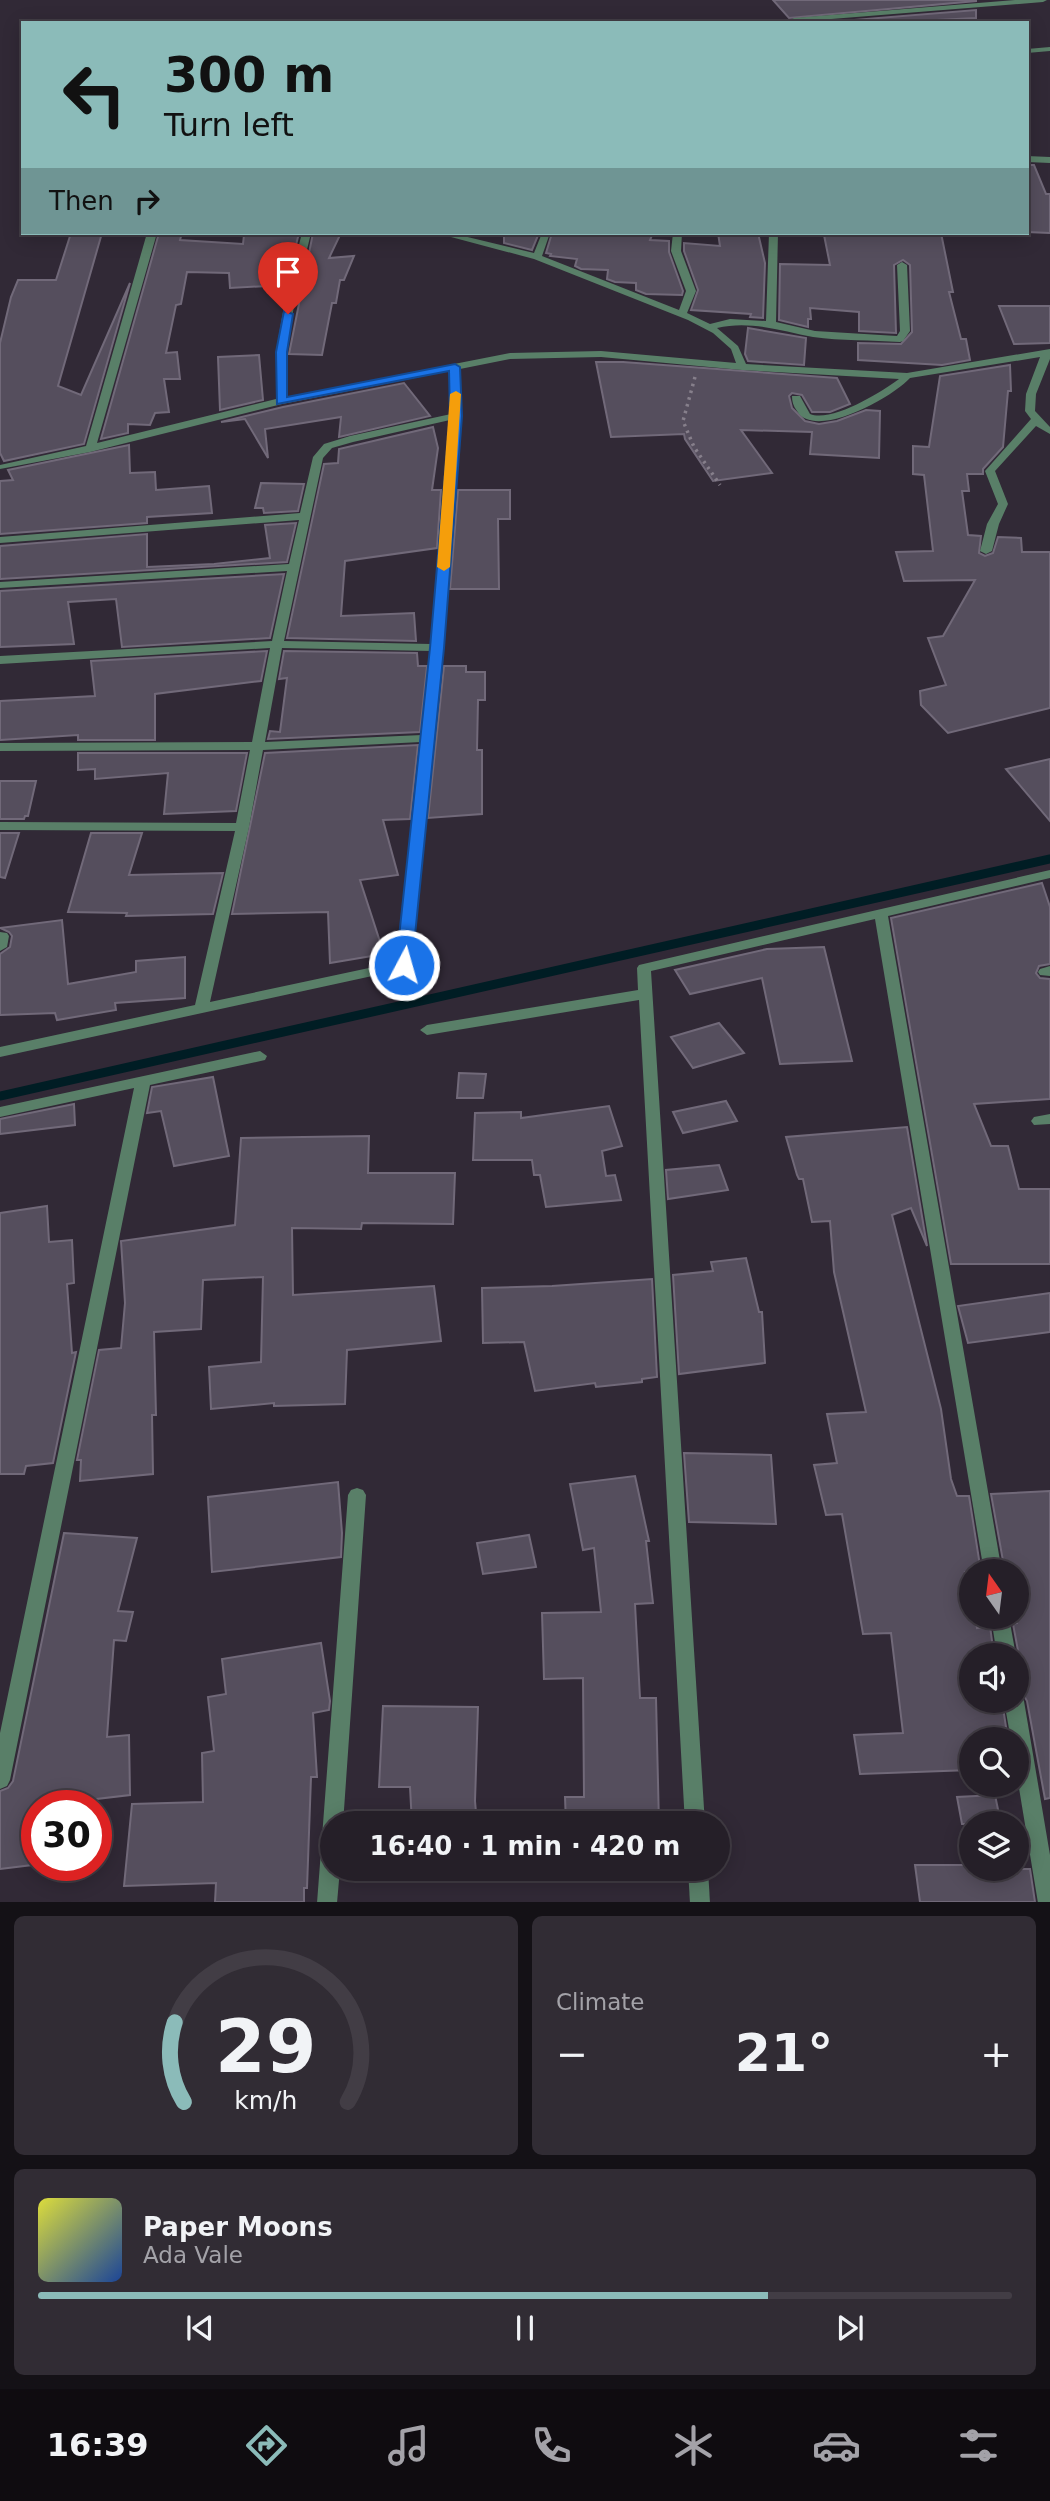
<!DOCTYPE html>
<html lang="en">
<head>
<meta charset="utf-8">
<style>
  :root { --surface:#251f28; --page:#312c34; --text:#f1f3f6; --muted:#a3a2a8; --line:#423d45; --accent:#8bbbb9 }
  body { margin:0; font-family:"DejaVu Sans",sans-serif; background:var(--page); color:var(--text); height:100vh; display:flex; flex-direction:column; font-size:26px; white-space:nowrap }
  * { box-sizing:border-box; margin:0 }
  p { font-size:23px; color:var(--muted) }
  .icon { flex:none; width:38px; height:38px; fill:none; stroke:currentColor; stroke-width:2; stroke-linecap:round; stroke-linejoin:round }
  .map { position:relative; height:1902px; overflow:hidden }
  .drawer { display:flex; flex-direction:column; gap:14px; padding:14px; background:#141116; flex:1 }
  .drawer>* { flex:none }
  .banner { position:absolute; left:21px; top:21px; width:1008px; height:214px; border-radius:0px; box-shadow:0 4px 18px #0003,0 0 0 2px var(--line); background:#8bbbb9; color:#111; overflow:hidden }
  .needle { width:46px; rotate:346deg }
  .tools { position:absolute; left:959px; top:1559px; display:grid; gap:14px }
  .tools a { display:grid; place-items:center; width:70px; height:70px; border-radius:50%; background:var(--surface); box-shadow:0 4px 18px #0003,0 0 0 2px var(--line); font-size:35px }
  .speed { position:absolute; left:21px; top:1790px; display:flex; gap:14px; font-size:35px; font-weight:700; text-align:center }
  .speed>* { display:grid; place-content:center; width:91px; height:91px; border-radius:50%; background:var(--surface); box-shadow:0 4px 18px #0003,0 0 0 2px var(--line); line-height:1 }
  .speed .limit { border:10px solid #d22; background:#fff; color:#111 }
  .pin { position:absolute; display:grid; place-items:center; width:60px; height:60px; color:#fff; margin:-72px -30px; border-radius:50% 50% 50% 0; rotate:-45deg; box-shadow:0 0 7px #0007 }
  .pin .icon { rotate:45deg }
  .me { position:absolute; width:77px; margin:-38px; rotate:6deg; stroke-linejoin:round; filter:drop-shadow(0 0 5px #0008) }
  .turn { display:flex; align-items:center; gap:24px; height:147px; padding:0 28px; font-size:32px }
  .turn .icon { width:91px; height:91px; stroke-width:2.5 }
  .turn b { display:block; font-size:49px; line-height:60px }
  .then { display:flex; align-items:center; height:66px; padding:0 28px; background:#0003; gap:14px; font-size:26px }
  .big { font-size:52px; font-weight:700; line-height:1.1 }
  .drawer .card { flex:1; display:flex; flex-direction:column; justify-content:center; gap:10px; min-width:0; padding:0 24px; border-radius:10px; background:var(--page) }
  .drawer .dial { align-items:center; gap:0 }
  .dial svg { height:182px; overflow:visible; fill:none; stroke:var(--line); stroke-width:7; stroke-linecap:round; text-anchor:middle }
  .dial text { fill:var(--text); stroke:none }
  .song { display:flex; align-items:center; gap:21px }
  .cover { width:84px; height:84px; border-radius:10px; background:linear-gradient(135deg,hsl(60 70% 55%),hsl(220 70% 35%)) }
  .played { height:7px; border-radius:4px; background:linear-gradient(90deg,var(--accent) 75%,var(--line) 75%) }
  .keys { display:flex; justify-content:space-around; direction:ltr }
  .heat { display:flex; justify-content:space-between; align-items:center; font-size:38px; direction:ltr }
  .drawer .tiles { flex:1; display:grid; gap:14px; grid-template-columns:1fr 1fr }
  .card:last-child { grid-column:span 2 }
  .trip { position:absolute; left:320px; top:1811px; width:410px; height:70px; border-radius:35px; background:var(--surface); box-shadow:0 4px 18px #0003,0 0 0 2px var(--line); font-weight:700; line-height:70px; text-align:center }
  .dock { display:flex; height:112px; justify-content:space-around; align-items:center; background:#0f0c10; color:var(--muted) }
  .dock .icon { width:49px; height:49px }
  .dock .selected { color:var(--accent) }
  .dock b { font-size:32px; color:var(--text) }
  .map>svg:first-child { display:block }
</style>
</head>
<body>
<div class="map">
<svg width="1050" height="1903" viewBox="0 0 1050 1903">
  <rect width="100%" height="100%" fill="#312936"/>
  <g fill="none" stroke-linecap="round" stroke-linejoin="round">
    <path stroke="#001d24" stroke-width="9" d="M0 1096 1050 859"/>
  </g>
  <g fill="#554e5d" stroke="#716979" stroke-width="2">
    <path d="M773 0H976V1L789 18Z"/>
    <path d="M976 10V18L938 20 940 23H817Z"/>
    <path d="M1027 165H1034L1046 194H1050V233L1027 232Z"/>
    <path d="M71 233H102L58 386 81 395 130 283 84 444 4 461 0 453V343L11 297 18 280H56Z"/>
    <path d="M159 233H182L180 240 243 244 244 235 299 233 286 285 230 288 229 273 187 272 181 304 176 305 166 353 177 352 180 379H164L169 412 155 413 150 425 128 424V433L101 439Z"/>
    <path d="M313 233H341L329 258 354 256 344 280H340L336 303H332L322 355 289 354Z"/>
    <path d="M504 233H539L532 250 504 243Z"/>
    <path d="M552 233H653L650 240 669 241V252L683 291 682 295 646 294 636 290V283L615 282 607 279 608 270 581 269 575 266 577 259 550 256 551 254 546 253Z"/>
    <path d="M718 233H758L765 263 763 318 750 317 751 314 691 310 698 290 684 251V243L720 246Z"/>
    <path d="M836 233H941L953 292H949L961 339H966L970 360 942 365 858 360V343L901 344 912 332 910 265 903 260 894 265 896 333 859 331V312L810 308 811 319H808V327L779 320 780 264 830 265 824 235 836 236Z"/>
    <path d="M999 306H1050V343L1014 344Z"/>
    <path d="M748 328 806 338 804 365 748 361 745 354Z"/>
    <path d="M259 355 263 400 220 410 218 357Z"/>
    <path d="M596 362H623L837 378 850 404 830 412H812L802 395 792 393 789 396 792 408 805 421 819 424 837 421 866 410 880 411 879 458 810 454 812 432 741 430 772 473 713 481 685 439 684 434 611 437Z"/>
    <path d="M1010 365 1011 391H1008L1003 447 983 469V474H967L969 491H962L968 535 981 536 979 553 985 556 993 553 998 537 1021 538 1022 552H1050V708L948 733 921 705 920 691 946 685 928 638 943 636 975 580 904 581 896 552 933 551 924 475 913 474V446L929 447 940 376Z"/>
    <path d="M404 383 430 416 339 437 341 417 265 429 268 458 245 419 221 422 283 407Z"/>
    <path d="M433 427 438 448 432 490H441L437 548 345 561 341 616 414 613 416 641 287 638 324 464 338 463 339 449Z"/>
    <path d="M129 445 130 473 155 472 156 490 209 486 212 513 147 517V523L0 534V481L13 480 8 470Z"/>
    <path d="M261 483 304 484 298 511 264 513 263 508H255Z"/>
    <path d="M458 490H510V519H498L499 589H450Z"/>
    <path d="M296 523 287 562 0 579V546L147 534V567L214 564 270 558 265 525Z"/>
    <path d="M284 574 270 638 122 647 116 599 68 602 74 644 0 647V591Z"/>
    <path d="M267 651 261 681 155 694V740H78V735L0 740V701L95 696 91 661Z"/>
    <path d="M284 651 417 653 418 666H427L420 732 268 739 270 731 280 732 287 678 279 679Z"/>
    <path d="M444 666H466V672H485V700H478L477 750H482V814L428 818Z"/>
    <path d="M418 745 410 819 383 820 398 875 360 880 384 954 330 963 328 912 232 914 265 753Z"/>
    <path d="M78 753H247L236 811 164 814 168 773 95 779V769L78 770Z"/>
    <path d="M1050 759V821L1006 769Z"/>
    <path d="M0 781H36L28 816H25L24 819H0Z"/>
    <path d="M0 833H19L5 878 0 877Z"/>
    <path d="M91 833H142L129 875 223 873 213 914 126 916 127 913 68 912Z"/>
    <path d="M1042 883 1050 907V964L1039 966 1036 973 1040 978 1050 979V1099L974 1104 991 1146H1008L1019 1189H1050V1264H951L891 918Z"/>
    <path d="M62 920 68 984 136 972V961L185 957V998L115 1003 116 1010 57 1020 55 1013 0 1015V954L10 947 12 936 9 932 0 928Z"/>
    <path d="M824 947 852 1061 780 1064 762 978 690 994 675 970 767 949Z"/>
    <path d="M719 1023 744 1053 693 1068 671 1037Z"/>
    <path d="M459 1073 486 1074 483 1098H457Z"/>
    <path d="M213 1077 229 1156 174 1166 161 1111 147 1113 152 1087Z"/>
    <path d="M726 1101 737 1121 683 1133 673 1112Z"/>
    <path d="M74 1104 75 1125 0 1134V1119Z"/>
    <path d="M609 1106 622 1146 602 1151 606 1176 615 1175 621 1200 546 1207 540 1175H534L532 1160H473L475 1113 521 1112V1118Z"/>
    <path d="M907 1127 927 1246 911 1208 892 1215 941 1409 951 1479 957 1496H969L981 1572H965L971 1601V1617H975L977 1628 990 1626 994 1656H971V1701H1002L1008 1740H971V1770L860 1774 854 1735 903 1733 891 1633 863 1634 842 1514 826 1515 814 1465 837 1463 827 1414 866 1412 834 1272 830 1221 812 1222 803 1179H799L797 1175 786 1137Z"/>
    <path d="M369 1136 368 1173H455L453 1224 362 1223 361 1229 292 1228 293 1295 434 1286 441 1341 347 1350 345 1404 274 1406V1403L211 1409 209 1367 261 1362 263 1277 203 1280 201 1329 154 1332 156 1415H152L153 1474 80 1481 81 1460H77L99 1350 121 1348 125 1303 121 1241 235 1225 241 1138Z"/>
    <path d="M719 1165 728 1190 668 1199 666 1170Z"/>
    <path d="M47 1206 49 1242 72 1240 74 1283 67 1284 72 1353 76 1352 53 1463 26 1466 24 1474H0V1213Z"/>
    <path d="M746 1258 759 1312H762L765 1363 679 1374 673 1275 713 1271 711 1262Z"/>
    <path d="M652 1279 657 1377 642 1379V1382L596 1387 595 1383 535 1391 524 1342 483 1343 482 1288 552 1286Z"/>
    <path d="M1050 1293V1332L968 1343 958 1306Z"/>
    <path d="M684 1453 771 1455 776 1524 689 1522Z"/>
    <path d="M635 1476 649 1541H646L653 1603 635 1604 640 1698H656L659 1824H566L565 1797H584L583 1678 544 1679 542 1613 601 1612 594 1548 583 1550 570 1484Z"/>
    <path d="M338 1482 342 1533 341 1557 212 1572 208 1497Z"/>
    <path d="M1050 1491V1798L1045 1799 1027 1701 1023 1694 1017 1692 1019 1656 1013 1624 1017 1623V1572H1005L991 1494Z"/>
    <path d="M64 1533 137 1538 118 1611 133 1612 126 1641 114 1640 107 1737 129 1735 130 1795 37 1806V1811H33L32 1865 0 1869V1791L8 1788 13 1781Z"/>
    <path d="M529 1535 536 1567 483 1574 477 1543Z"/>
    <path d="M321 1643 330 1701 329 1710 313 1713 317 1777H311L307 1888H304V1902H215L216 1883 124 1886 132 1804 203 1802 202 1753 214 1751 208 1697 226 1694 222 1659Z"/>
    <path d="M383 1706 478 1707 475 1801 477 1824H412L410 1787H379Z"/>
    <path d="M995 1795 1001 1824H962L957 1797Z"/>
    <path d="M915 1865H971V1869H1030L1035 1902H920Z"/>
  </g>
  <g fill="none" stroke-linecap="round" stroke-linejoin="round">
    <path stroke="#867f8b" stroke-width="3.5" stroke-dasharray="2.5 4.5" stroke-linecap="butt" d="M695 377 683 421 694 447 720 485"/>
    <g fill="#597f68" fill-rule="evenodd">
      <path d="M1015 0H1047L1043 2 794 22 790 20 794 18Z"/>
      <path d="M1050 47V51L1027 53V49Z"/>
      <path d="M1027 156 1050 157V163L1027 162Z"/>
      <path d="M147 233H157L97 443 276 399V351L286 295 302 233H311L296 295 286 351V397L510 353 601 351 736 363 731 349 713 333 688 320 534 259 436 233H451L534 253 542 233H550L542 256 679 310 686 291 671 251 673 233H682L681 251 696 291 687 313 710 324 730 319 766 321 769 233H778L776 322 815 331 897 336 900 331 897 265 902 262 907 265 910 331 903 341 900 342C872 340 841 341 813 337 781 331 750 320 717 328L738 346 746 364 907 373 1050 349V359L1036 394 1035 411 1050 427V434L1036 426 995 471 1008 504 999 524 992 551 986 554 980 551 987 524 998 504 985 471 1031 419 1025 411 1026 394 1040 357 910 378C893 397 815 441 797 411 793 406 792 401 792 396H800L810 414C831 423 882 392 899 379L742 370 601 357 510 359 460 369 461 416 443 648 409 968 0 1057V1047L195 1005 235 831 0 830V822L236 823 250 750 0 751V743L252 742 270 648 0 664V656L272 641 287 571 0 588V582L289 564 299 520 0 543V537L300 513 313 457 324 444 350 436 451 414 450 371 282 404 90 452 0 469V465L86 446ZM450 420 431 644 284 641 323 458 332 448 353 442ZM282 648 431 651 422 735 265 742ZM421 742 397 962 210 1002 249 827 263 750Z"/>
      <path d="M1050 870V878L888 916 1002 1572H984L875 919 651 971 705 1824H685L639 1000 427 1035 420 1030 427 1025 638 990 637 968 639 965Z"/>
      <path d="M0 932 7 933 9 936 7 947 0 951Z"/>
      <path d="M1050 966V976L1040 975 1038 972 1040 969Z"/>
      <path d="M260 1051 267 1056 265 1060 150 1085 10 1780 7 1786 0 1789V1733L134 1088 0 1117V1107Z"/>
      <path d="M1050 1114V1124L1034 1125 1031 1121 1034 1117Z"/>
      <path d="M357 1488 363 1490 366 1495 343 1824H332V1869H340L337 1903H317L348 1495 351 1490Z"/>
      <path d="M991 1617H1009L1016 1656H997Z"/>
      <path d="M1017 1694 1021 1695 1024 1701 1050 1855V1903H1038L1017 1776V1740H1011L1004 1701H1017Z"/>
      <path d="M688 1869H708L710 1903H690Z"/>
    </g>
  </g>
  <path fill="#1a73e8" stroke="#114b97" stroke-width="2" d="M284 311 293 314 287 352V397L455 364 460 367 462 416 444 648 412 965 404 970 396 965 430 648 450 416 449 371 277 404 276 352Z"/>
  <path fill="#f59e0b" d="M456 391 461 394 450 567 444 571 437 567 450 394Z"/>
</svg>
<div class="tools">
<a><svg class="needle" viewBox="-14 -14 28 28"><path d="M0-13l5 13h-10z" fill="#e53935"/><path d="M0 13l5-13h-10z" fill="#a3a2a8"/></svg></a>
<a><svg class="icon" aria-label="sound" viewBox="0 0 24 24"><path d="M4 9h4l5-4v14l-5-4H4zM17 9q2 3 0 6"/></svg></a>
<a><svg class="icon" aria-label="search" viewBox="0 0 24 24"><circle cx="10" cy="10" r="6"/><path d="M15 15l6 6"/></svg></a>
<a><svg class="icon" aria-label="layers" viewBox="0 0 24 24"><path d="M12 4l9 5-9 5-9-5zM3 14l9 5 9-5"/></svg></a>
</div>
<div class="speed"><div class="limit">30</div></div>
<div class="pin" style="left:288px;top:314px;background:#d93025"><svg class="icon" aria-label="arrive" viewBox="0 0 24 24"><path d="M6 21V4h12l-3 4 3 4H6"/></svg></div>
<svg class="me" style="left:404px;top:965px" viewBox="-20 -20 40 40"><circle r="17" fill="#1a73e8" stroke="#fff" stroke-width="3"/><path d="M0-11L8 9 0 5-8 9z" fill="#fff"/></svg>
<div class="trip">16:40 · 1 min · 420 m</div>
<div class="banner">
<div class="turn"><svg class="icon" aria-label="left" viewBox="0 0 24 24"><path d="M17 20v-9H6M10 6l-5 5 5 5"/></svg><div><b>300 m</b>Turn left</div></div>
<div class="then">Then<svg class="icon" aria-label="right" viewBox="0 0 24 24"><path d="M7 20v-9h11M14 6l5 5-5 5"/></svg></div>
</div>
</div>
<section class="drawer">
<div class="tiles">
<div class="card dial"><svg viewBox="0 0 100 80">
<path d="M14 69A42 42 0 1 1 86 69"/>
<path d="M14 69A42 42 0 0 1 10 34" stroke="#8bbbb9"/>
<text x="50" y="56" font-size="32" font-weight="700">29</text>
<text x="50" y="72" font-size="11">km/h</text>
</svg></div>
<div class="card"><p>Climate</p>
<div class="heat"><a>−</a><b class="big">21°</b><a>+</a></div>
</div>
<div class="card">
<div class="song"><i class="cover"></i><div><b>Paper Moons</b><p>Ada Vale</p></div></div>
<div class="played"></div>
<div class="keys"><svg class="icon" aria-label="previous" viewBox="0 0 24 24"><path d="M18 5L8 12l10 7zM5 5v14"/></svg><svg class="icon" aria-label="pause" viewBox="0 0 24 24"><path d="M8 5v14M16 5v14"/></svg><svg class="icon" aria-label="next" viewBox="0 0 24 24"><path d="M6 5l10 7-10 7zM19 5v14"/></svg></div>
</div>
</div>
</section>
<nav class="dock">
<b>16:39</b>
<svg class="icon selected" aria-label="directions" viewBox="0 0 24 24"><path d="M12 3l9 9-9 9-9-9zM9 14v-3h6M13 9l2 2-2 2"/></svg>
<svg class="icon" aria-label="music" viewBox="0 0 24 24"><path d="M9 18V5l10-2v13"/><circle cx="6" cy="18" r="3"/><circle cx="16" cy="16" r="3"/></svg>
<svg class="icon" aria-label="phone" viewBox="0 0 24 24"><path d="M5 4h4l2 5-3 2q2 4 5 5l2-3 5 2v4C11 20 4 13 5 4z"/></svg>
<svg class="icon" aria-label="climate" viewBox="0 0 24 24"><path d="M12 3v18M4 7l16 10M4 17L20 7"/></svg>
<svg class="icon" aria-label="car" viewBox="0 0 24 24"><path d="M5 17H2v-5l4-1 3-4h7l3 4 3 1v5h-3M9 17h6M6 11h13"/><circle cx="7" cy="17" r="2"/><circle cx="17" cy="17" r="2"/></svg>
<svg class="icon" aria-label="filters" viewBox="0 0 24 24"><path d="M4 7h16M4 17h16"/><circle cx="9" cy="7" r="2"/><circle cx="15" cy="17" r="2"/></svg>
</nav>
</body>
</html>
